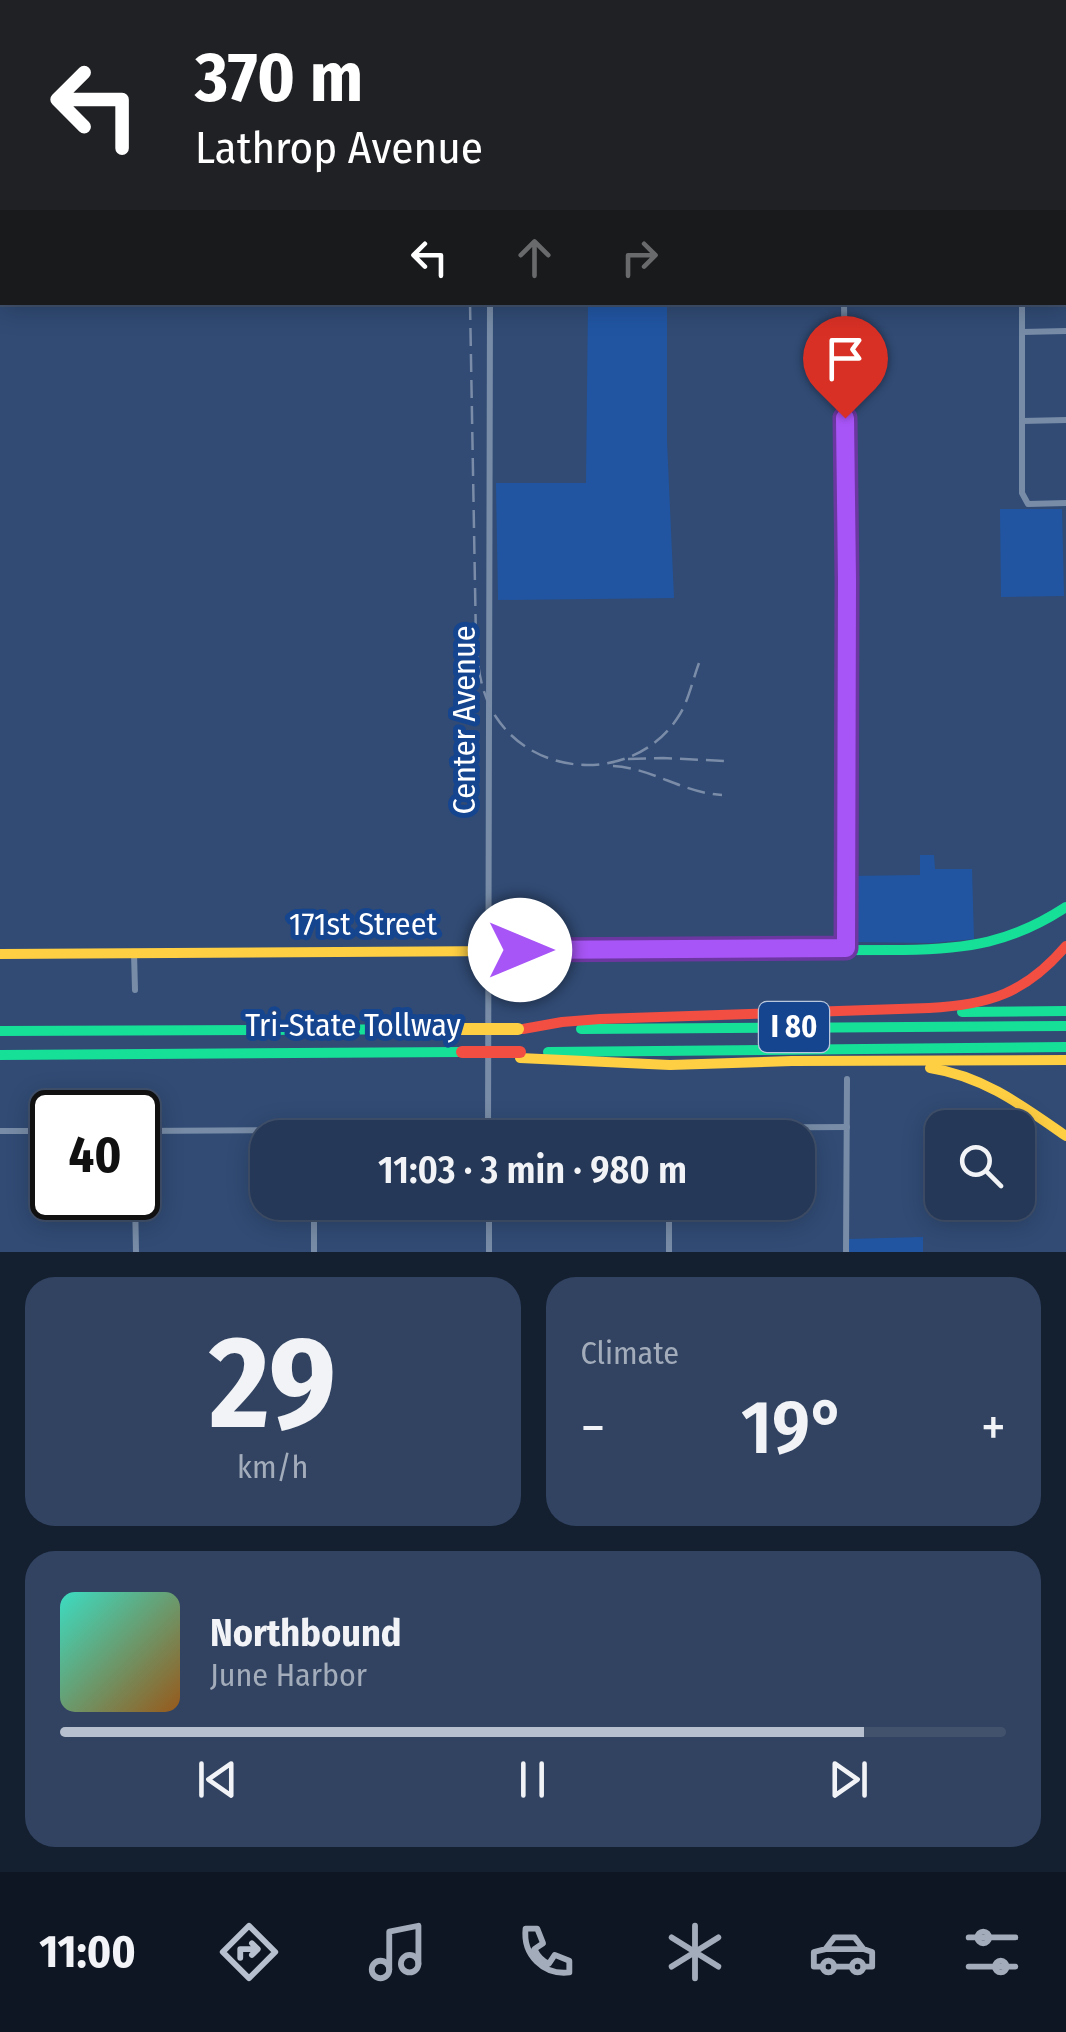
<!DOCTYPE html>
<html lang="en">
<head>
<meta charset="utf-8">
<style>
  :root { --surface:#253857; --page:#314361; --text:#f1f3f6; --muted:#a3acba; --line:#42526d; --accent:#b7c0ce }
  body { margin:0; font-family:"Fira Sans Condensed",sans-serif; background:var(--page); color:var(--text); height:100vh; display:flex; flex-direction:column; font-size:38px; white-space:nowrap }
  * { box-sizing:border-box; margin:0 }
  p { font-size:32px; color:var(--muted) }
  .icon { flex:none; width:55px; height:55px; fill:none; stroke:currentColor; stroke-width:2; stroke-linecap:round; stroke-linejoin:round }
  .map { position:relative; height:1252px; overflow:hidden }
  .drawer { display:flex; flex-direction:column; gap:25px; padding:25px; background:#141f30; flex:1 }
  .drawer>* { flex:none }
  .guide { position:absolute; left:0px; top:0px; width:1068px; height:305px; box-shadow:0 5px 25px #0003,0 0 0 2px var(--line); background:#202124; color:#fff; overflow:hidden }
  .tools { position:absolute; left:925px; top:1110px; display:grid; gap:20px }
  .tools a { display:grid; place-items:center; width:110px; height:110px; border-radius:20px; background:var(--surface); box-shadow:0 5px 25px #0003,0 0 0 2px var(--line); font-size:50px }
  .speed { position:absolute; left:30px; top:1090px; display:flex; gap:20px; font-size:50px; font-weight:700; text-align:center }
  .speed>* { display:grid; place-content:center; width:130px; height:130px; border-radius:50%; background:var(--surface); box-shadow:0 5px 25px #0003,0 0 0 2px var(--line); line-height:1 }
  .speed .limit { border:5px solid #111; border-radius:15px; background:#fff; color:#111 }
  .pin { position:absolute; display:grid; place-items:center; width:85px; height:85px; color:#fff; margin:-102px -42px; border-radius:50% 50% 50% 0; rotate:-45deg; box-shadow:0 0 10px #0007 }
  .pin .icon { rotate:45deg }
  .me { position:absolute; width:110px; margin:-55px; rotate:90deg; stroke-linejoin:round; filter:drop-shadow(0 0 8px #0008) }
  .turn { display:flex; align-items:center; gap:35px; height:210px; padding:0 30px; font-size:45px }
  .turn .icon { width:130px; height:130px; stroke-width:2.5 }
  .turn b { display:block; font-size:70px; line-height:85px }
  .lanes { display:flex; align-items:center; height:95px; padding:0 30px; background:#0003; justify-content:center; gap:50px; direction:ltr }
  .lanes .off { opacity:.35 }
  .big { font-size:75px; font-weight:600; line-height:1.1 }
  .drawer .tile { flex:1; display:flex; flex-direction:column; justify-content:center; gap:15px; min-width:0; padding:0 35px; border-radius:30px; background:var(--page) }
  .drawer .dial { align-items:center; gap:0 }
  .dial b { font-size:130px; line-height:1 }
  .song { display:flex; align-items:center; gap:30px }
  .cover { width:120px; height:120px; border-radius:15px; background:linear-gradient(135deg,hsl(170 70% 55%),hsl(30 70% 35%)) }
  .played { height:10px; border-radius:5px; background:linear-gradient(90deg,var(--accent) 85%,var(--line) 85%) }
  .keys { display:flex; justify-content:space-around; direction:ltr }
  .heat { display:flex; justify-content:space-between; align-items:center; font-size:55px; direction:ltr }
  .drawer .tiles { flex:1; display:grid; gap:25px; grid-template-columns:1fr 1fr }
  .tile:last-child { grid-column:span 2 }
  .trip { position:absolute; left:250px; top:1120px; width:565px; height:100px; border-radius:30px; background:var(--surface); box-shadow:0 5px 25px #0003,0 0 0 2px var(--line); font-weight:600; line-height:100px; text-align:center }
  .dock { display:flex; height:160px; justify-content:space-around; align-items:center; background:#0f1623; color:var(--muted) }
  .dock .icon { width:70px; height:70px }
  .dock .active { color:var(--accent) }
  .dock b { font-size:45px; color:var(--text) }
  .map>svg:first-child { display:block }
</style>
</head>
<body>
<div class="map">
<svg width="1066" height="1252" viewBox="0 0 1066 1252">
  <rect width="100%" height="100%" fill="#314b74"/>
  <g fill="#2155a2">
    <path d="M588 303H667V441L674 598 498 600 496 483H586Z"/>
    <path d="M1000 509H1062L1064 596 1001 597Z"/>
    <path d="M920 855H934L935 869H972L974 939 932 943 856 942 851 936V876L920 875Z"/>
    <path d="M532 955 531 995 495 994C494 956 494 958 532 955Z"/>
    <path d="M923 1237V1252H849V1239Z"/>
  </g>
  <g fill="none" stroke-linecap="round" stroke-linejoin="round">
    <g stroke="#788ca7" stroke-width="6">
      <path d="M488 0V2"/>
      <path d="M1006 0 1009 2"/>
      <path d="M846 2V0"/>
      <path d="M1065 68H1066"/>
      <path d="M1065 243H1066"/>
      <path d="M844 302 847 580 846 949"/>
      <path d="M1022 302V493L1028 504 1066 503"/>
      <path d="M1022 332 1066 331"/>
      <path d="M1022 421 1066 420"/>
      <path d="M134 953 135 990"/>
      <path d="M0 1131H52"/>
      <path d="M138 1131 847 1127"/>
      <path d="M488 1138 490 302"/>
      <path d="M670 1138V1127"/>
      <path d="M135 1198 136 1252"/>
      <path d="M489 1202V1252"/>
      <path d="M314 1252V1202"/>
      <path d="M669 1252V1202"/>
      <path d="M846 1252 847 1079"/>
    </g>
    <g stroke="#16e098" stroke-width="10">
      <path d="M506 951 903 950C968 949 1011 943 1066 907"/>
      <path d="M962 1012 1066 1011"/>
      <path d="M581 1029 1066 1026"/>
      <path d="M0 1031 461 1029"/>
      <path d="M548 1052 1066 1047"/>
      <path d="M0 1055 462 1052"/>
    </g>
    <g stroke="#ffcf43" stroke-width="10">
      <path d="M0 954 506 951"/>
      <path d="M520 1058 670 1065 792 1061 1066 1060"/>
      <path d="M930 1068C983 1076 1023 1106 1066 1136"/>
    </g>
    <path stroke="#f24e42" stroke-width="10" d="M523 1029 562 1022 600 1019 929 1008C989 1005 1026 993 1066 946"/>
    <g stroke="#7a8ca7" stroke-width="2.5" stroke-dasharray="18 8" stroke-linecap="butt">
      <path d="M470 302 476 642C478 669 481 694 496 717 538 781 639 782 680 714 689 699 693 679 699 663"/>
      <path d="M628 759 663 758 724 761"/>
      <path d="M613 766C652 768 683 793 722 795"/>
    </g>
    <path stroke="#ffcf43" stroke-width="12" d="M461 1029H518"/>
    <path stroke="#f24e42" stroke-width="12" d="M462 1052H520"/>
  </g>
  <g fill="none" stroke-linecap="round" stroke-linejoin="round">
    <g stroke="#6d37a1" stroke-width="25">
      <path id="route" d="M520 950 846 948 847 580 845 418"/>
    </g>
    <use href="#route" stroke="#a855f7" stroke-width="18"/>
  </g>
  <g text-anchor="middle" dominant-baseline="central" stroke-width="10" stroke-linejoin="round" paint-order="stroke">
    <rect fill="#16458f" stroke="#b9c7dd" stroke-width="2.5" x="759" y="1002" width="70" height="50" rx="8"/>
    <g font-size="30" font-weight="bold" fill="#fff">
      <text x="794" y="1027">I 80</text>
    </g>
    <g font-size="32" fill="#fff" stroke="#16458f">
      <text transform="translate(464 720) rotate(-90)">Center Avenue</text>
      <text x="363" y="924">171st Street</text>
      <text x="353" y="1025">Tri-State Tollway</text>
    </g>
  </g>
</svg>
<div class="tools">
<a><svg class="icon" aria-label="search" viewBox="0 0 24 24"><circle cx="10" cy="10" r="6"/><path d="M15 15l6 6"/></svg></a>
</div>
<div class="speed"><div class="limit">40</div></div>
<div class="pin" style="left:845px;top:418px;background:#d93025"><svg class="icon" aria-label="arrive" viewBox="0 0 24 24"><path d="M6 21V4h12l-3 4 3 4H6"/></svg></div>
<svg class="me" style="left:520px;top:950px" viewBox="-20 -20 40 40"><circle r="19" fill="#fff"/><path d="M0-13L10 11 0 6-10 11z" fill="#a855f7"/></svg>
<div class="trip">11:03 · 3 min · 980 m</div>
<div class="guide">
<div class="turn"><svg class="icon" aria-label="left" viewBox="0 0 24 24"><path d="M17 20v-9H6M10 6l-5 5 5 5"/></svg><div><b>370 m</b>Lathrop Avenue</div></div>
<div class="lanes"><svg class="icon" aria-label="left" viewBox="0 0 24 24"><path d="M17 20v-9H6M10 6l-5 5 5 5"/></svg><svg class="icon off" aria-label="ahead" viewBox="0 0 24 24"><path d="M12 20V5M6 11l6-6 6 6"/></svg><svg class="icon off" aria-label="right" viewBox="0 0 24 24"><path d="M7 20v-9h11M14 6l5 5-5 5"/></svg></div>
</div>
</div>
<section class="drawer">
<div class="tiles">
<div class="tile dial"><b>29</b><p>km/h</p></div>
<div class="tile"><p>Climate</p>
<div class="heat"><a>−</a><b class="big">19°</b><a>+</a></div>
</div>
<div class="tile">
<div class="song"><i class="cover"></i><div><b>Northbound</b><p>June Harbor</p></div></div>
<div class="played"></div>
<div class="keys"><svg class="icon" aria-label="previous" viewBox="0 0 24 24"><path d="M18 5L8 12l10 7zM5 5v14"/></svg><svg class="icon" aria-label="pause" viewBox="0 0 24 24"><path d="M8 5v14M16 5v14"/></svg><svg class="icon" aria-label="next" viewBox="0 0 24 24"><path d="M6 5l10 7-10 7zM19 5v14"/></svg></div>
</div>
</div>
</section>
<nav class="dock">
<b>11:00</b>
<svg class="icon active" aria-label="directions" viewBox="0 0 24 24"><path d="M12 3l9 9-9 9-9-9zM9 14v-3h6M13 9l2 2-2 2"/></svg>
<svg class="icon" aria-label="music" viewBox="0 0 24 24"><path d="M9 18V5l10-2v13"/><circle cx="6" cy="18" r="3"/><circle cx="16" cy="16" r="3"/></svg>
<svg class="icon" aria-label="phone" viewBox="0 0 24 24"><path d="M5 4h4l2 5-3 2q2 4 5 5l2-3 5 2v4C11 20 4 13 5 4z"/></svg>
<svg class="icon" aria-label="climate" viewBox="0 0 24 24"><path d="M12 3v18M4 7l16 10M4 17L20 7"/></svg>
<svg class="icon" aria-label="car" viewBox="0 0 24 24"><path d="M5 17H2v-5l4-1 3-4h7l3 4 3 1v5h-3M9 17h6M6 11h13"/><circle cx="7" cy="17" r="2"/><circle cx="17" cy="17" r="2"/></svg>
<svg class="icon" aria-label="filters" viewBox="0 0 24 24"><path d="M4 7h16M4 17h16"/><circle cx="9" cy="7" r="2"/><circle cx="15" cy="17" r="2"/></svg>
</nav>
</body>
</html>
